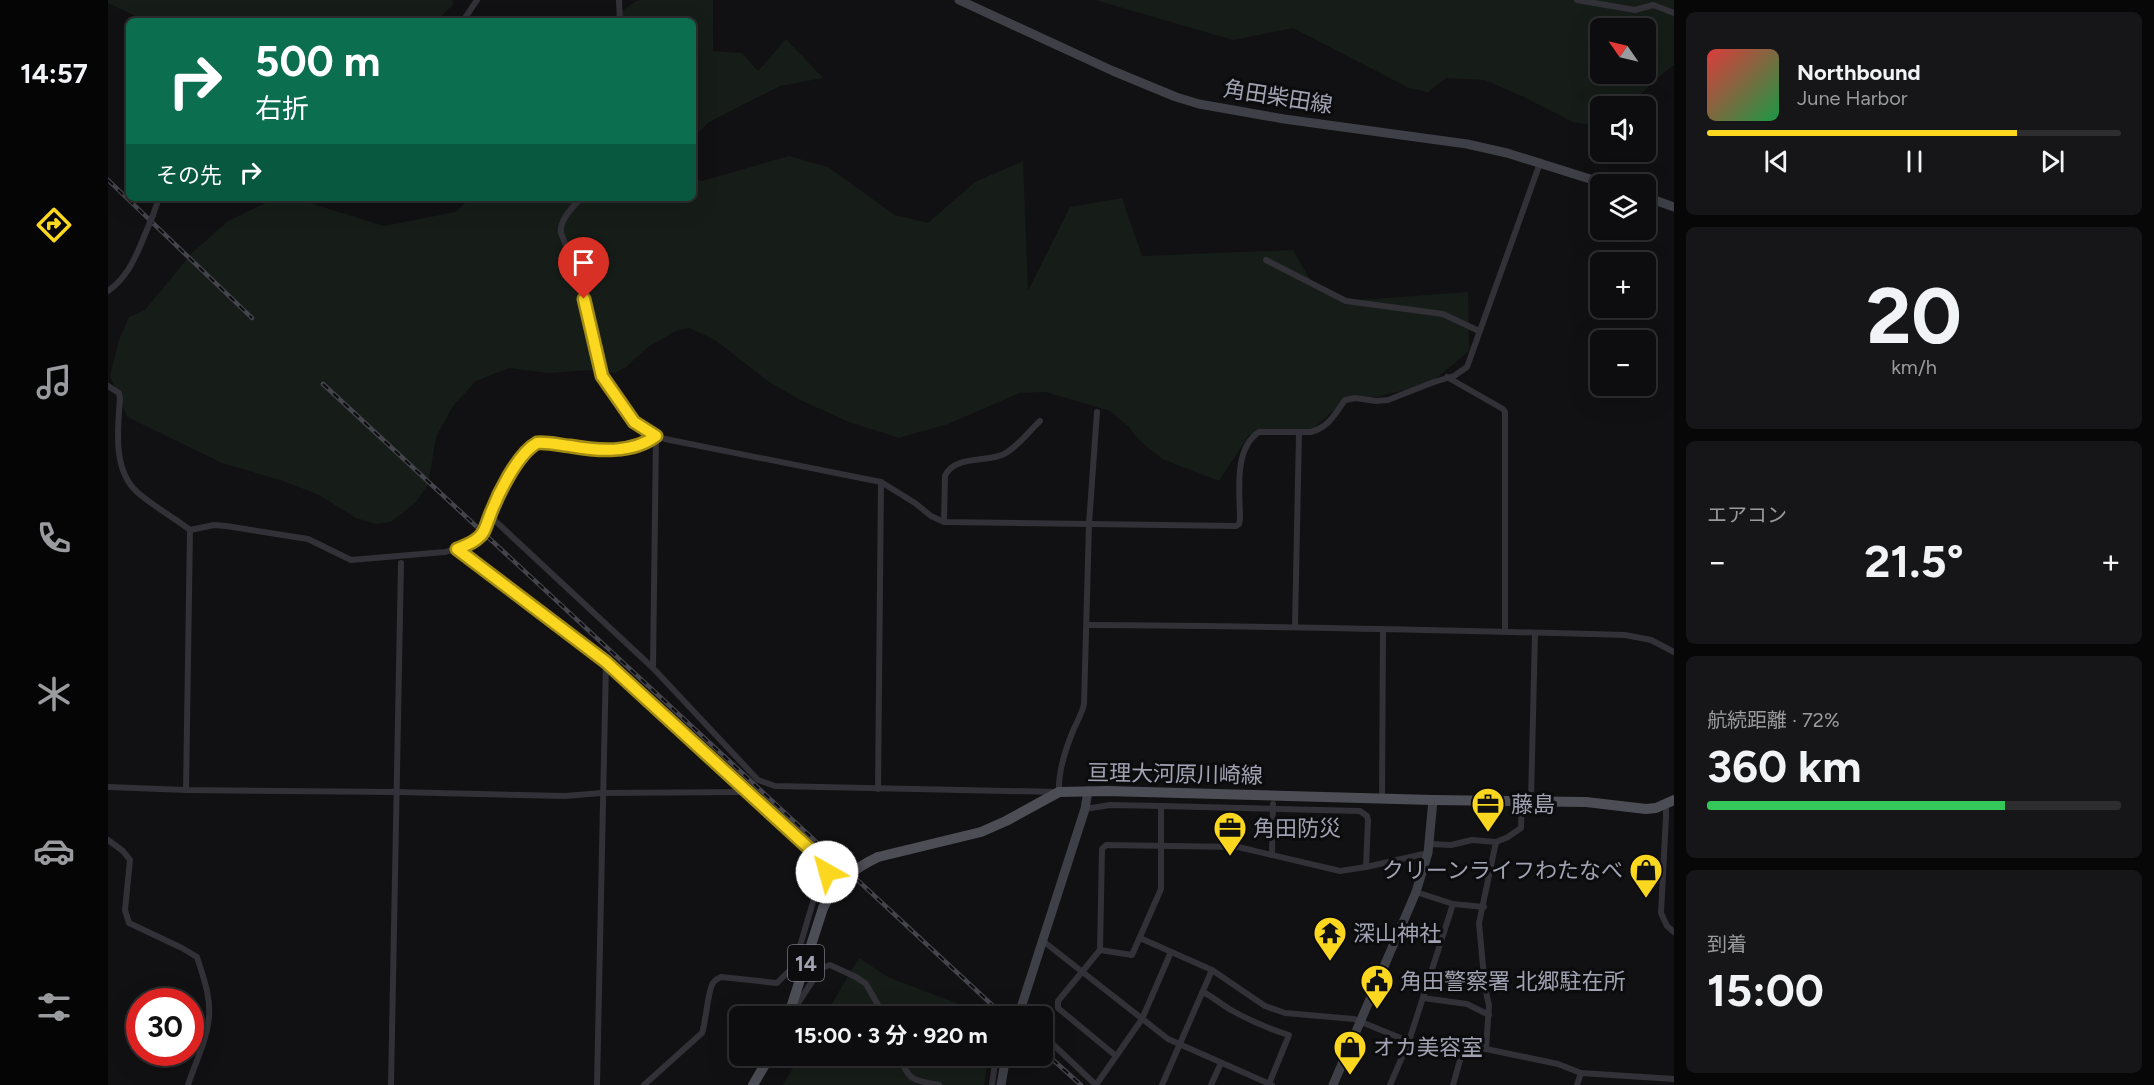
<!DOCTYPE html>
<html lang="ja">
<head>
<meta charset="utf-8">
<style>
  :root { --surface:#0d0c0e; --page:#161517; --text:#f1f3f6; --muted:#9a9b9e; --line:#2d2c2e; --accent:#fbd81f }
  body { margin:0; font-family:Figtree,"Noto Sans JP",sans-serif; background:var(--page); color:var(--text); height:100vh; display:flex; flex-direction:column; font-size:22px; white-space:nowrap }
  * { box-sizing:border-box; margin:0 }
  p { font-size:20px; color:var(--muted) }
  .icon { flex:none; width:33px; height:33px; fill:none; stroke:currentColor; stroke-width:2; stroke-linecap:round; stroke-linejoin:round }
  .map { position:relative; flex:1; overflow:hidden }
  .sheet { display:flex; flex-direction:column; gap:12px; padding:12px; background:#070708; width:480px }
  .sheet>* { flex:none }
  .top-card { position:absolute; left:18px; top:18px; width:570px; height:183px; border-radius:9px; box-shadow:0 6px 24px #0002,0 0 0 2px var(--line); background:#0b6e4f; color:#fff; overflow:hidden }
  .needle { width:39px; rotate:304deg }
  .fabs { position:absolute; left:1482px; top:18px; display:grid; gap:12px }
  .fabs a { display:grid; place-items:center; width:66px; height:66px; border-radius:9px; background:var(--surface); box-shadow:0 6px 24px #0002,0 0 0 2px var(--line); font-size:30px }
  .speed { position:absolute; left:18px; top:988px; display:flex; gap:12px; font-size:30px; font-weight:700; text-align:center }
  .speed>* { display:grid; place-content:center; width:78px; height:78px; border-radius:50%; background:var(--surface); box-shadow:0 6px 24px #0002,0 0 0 2px var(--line); line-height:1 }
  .speed .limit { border:9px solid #d22; background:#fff; color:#111 }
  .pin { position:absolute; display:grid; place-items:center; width:51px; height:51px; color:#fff; margin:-62px -26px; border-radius:50% 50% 50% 0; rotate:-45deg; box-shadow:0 0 6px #0007 }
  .pin .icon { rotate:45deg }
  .me { position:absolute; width:66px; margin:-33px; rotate:322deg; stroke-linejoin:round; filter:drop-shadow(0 0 4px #0008) }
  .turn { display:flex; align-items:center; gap:21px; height:126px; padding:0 30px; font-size:27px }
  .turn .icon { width:78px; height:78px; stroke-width:2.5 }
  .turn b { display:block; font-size:42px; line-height:51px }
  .then { display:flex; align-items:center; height:57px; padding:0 30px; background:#0003; gap:12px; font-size:22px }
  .big { font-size:45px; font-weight:700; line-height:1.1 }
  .sheet .tile { flex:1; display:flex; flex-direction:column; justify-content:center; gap:9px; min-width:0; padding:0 21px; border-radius:9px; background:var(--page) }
  .sheet .dial { align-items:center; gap:0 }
  .dial b { font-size:78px; line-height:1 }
  .song { display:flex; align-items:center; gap:18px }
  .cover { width:72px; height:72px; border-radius:9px; background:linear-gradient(135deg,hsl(0 70% 55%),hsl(140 70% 35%)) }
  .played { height:6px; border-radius:3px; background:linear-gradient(90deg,var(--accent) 75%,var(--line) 75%) }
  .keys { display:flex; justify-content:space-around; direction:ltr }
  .heat { display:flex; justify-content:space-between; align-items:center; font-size:33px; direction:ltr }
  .charge { height:9px; border-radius:4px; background:linear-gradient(90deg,#34c759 72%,var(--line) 0) }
  .trip { position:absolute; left:621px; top:1006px; width:324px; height:60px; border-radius:9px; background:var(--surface); box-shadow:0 6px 24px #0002,0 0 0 2px var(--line); font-weight:700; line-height:60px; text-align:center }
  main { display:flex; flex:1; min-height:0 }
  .dock { display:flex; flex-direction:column; width:108px; justify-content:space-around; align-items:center; background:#050506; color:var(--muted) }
  .dock .icon { width:42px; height:42px }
  .dock .active { color:var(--accent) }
  .dock b { font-size:27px; color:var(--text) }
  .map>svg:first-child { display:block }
</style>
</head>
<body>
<main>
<nav class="dock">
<b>14:57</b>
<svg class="icon active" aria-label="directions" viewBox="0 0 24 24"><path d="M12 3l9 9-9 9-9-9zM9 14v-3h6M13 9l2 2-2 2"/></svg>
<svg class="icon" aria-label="music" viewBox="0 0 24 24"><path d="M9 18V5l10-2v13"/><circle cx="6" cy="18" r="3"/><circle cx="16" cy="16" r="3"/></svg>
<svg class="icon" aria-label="phone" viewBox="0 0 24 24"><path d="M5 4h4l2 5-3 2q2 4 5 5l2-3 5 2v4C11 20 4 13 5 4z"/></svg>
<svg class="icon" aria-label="climate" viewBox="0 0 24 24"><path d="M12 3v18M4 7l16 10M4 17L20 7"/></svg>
<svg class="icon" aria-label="car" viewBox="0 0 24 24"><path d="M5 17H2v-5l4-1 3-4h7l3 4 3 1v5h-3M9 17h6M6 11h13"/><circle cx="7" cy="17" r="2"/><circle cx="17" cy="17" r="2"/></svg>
<svg class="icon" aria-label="filters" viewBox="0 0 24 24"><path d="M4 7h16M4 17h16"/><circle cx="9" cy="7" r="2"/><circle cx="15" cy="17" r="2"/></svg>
</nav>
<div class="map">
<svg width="1566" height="1085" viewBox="0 0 1566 1085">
  <rect width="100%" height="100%" fill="#111012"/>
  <g fill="#161d18" fill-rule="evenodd">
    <path d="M0 0H344L346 4 333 16 324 21H38L0 3Z"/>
    <path d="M533 0H605V51L634 53 650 71 678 39 715 78 672 86 601 122 585 138V21H499L528 1Z"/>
    <path d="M987 0H1566V65L1548 79 1522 106H1492V123L1486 125 1465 122 1416 97 1377 80 1338 78 1320 92 1301 88 1185 28 1125 40ZM1492 28H1538V74H1492Z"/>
    <path d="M681 156 720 167 787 215 820 223 867 182 915 161 920 291 962 207 1014 198 1034 256 1185 250 1207 288 1238 301 1360 292 1361 351 1320 385 1232 405 1199 434 1141 435 1111 481 1054 459 1031 440 1021 427 1002 411 938 392 912 393 840 424 791 438 741 422 692 400 661 382 607 340 581 328 568 331 540 347 518 367 507 373 480 370 441 373 401 368 368 381 345 406 328 437 320 485 307 503 283 522 268 524 248 518 211 495 175 481 114 463 19 417 2 376 11 340 21 317 37 310 83 254 120 221 166 199 186 198 276 226 347 212 362 198H585V178L594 181Z"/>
    <path d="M751 958 780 977 853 1005 870 1017H716Z"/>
    <path d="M692 1056H881L876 1085H675Z"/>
  </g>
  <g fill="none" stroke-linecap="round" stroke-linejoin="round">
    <g stroke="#313137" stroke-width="6">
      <path d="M511 0 512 21"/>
      <path d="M1469 0 1527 10 1545 5 1566 13"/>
      <path d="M355 21 369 0"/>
      <path d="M473 198C465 207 451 220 453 233L470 276 494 376 526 422 539 432 557 439 773 482 807 503 823 516 836 522 1128 526 1131 524 1132 519C1132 493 1125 449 1151 432H1203C1221 427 1227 414 1237 400L1247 398 1268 401 1280 400 1326 382 1346 376 1359 367 1432 163"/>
      <path d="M45 215 51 198"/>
      <path d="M1158 260 1238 301 1335 314 1371 331"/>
      <path d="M0 291C17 279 25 263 33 244"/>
      <path d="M1339 377 1395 409 1397 412V631"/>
      <path d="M0 386 11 393 12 398C10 428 4 469 29 492 45 506 65 517 82 530L106 525 118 526 200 539 243 560 337 552C348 549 363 545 372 537 378 531 378 524 381 517 391 494 408 455 429 443 440 442 451 445 462 446 490 451 523 454 548 436"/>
      <path d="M382 516 545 668 650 780 667 786 951 792C950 773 958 748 965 731 969 721 974 714 976 704L981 524 989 412"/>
      <path d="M836 522 837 476C846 455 878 463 896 454 910 447 921 431 932 421"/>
      <path d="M349 549 498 662 718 864 719 872 708 892 686 966 669 983 613 977C610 979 607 979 605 983 600 989 598 1022 594 1033L536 1085"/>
      <path d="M979 625C1158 626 1337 630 1517 635L1543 640 1566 652"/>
      <path d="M1187 626 1191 432"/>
      <path d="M545 668 548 436"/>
      <path d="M0 787 78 790 288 792 457 796 494 793 637 792"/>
      <path d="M770 789 773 482"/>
      <path d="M78 790 82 530"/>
      <path d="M1274 799 1275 630"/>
      <path d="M1423 801 1427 633"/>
      <path d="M1555 805 1558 809V816L1553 913 1559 926 1566 932"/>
      <path d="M977 809 1002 805 1053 806 1252 811 1259 816 1260 820 1258 867"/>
      <path d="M0 840 15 851 22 860 17 910 21 923 74 948 89 957C95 976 103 997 101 1017 99 1040 87 1063 80 1085"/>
      <path d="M1321 844 1343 845 1364 840 1388 842 1400 837 1413 828 1414 800"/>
      <path d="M1164 855 1165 804"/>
      <path d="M1308 892 1345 904 1376 907"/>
      <path d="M1032 938 1104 970 1157 1006 1177 1013 1246 1019 1307 1044 1378 1049 1450 1064 1473 1073 1566 1079"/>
      <path d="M935 941 1060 1039 1164 1085"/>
      <path d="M992 950 1024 955 1053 889V806"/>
      <path d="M1095 992C1105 997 1113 1004 1123 1010 1141 1020 1161 1029 1181 1035L1161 1084"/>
      <path d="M1315 998 1359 1004 1381 1015"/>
      <path d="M688 1006 713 968 722 965 748 977 758 984 777 1017"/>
      <path d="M934 1034 988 1085"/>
      <path d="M1378 1049 1381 1005 1377 988 1371 923 1388 842"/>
      <path d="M792 1056C800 1082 807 1080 831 1085"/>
      <path d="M1008 1056 950 1008V1001L992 950 994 849 998 845 1130 847 1232 871 1258 867 1320 853"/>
      <path d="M283 1085 293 563"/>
      <path d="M489 1085 498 662"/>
      <path d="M884 1085 888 1056"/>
      <path d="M988 1085 1034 1019 1063 952"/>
      <path d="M1054 1085 1104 970"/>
      <path d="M1103 1085 1113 1063"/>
      <path d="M1282 1085 1301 1041 1345 904"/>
      <path d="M1345 1085 1356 1046"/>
      <path d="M1469 1085 1473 1073"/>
    </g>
    <g stroke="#3f4047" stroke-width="9">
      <path d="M851 0 1005 71 1068 97 1091 104 1176 119 1359 144 1399 153 1498 184"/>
      <path d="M1538 197 1566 207"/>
      <path d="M910 1017 977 809 980 791"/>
      <path d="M893 1085 898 1056"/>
      <path d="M1225 1085 1308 892 1320 853 1325 800"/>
    </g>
    <g stroke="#4d4d56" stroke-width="10">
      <path d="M770 857 873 832 898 821 951 792 999 791 1325 800 1478 802 1538 809 1548 808 1566 800"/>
      <path d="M680 1017 715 908"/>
      <path d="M645 1085 662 1056"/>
    </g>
    <g stroke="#44454c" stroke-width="4.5">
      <g id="rail">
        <path d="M0 180 144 318"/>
        <path d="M215 384 897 1017"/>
        <path d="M934 1050 973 1085"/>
      </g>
    </g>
    <use href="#rail" stroke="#0c0b0d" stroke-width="2" stroke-dasharray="7" stroke-linecap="butt"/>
    <path stroke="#313137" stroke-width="6" d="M33 244 45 215"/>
    <path stroke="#4d4d56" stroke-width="10" d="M715 908C727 883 745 869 770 857"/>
  </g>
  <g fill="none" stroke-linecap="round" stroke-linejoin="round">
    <g stroke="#a38c14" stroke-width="15">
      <path id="route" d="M476 299 494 376 526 422 548 436C524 454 490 451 462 446 451 445 440 442 429 443 409 454 389 496 381 518 378 525 377 533 370 538 365 543 356 546 349 549L498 662 718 864 719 872"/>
    </g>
    <use href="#route" stroke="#fbd81f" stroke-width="10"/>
  </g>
  <defs>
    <g id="office-pin" transform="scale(1.725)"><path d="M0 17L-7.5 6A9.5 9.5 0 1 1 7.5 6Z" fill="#fbd81f" stroke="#0c0b0d"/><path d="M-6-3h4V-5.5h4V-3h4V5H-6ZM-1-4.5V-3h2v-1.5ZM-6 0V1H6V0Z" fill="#111"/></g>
    <g id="shop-pin" transform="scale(1.725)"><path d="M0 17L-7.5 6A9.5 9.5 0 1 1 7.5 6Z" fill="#fbd81f" stroke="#0c0b0d"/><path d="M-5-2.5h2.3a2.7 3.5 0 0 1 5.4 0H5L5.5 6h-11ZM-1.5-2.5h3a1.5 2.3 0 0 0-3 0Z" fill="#111"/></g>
    <g id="temple-pin" transform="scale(1.725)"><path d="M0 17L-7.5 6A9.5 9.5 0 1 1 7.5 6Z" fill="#fbd81f" stroke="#0c0b0d"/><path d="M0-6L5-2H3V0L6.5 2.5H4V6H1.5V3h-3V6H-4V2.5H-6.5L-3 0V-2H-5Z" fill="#111"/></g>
    <g id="civic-pin" transform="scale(1.725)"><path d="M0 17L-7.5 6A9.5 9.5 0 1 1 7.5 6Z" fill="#fbd81f" stroke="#0c0b0d"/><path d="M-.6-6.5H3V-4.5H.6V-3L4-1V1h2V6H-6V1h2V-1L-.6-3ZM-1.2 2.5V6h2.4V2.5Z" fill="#111"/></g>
  </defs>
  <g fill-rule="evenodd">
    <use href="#office-pin" x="1380" y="804"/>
    <use href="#office-pin" x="1122" y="828"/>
    <use href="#shop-pin" x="1538" y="870"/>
    <use href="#temple-pin" x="1222" y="933"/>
    <use href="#civic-pin" x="1269" y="981"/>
    <use href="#shop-pin" x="1242" y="1047"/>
  </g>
  <g text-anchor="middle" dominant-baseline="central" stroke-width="6" stroke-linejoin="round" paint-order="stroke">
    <rect fill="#0c0b0d" stroke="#747581" stroke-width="1.5" x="680" y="945" width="36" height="36" rx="4.5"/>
    <g font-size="21" font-weight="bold" fill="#a1a3b3">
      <text x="698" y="963">14</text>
    </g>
    <g font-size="22" fill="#a1a3b3" stroke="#0c0b0d">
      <text transform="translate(1170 97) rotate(9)">角田柴田線</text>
      <text transform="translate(1067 774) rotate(1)">亘理大河原川崎線</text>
    </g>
    <g font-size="22" fill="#a1a3b3" stroke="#0c0b0d" text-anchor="start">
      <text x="1403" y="804">藤島</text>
      <text x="1145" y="828">角田防災</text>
      <text x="1515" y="870" text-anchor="end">クリーンライフわたなべ</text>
      <text x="1245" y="933">深山神社</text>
      <text x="1292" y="981">角田警察署 北郷駐在所</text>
      <text x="1265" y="1047">オカ美容室</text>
    </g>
  </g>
</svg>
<div class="fabs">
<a><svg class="needle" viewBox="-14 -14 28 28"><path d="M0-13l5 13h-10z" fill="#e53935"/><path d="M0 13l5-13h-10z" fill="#9a9b9e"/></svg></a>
<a><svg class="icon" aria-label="sound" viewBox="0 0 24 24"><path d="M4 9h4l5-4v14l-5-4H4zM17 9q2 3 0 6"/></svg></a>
<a><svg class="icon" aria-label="layers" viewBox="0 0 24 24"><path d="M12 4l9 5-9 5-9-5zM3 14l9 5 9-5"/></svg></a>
<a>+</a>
<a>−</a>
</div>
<div class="speed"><div class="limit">30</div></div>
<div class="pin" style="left:476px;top:299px;background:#d93025"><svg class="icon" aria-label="arrive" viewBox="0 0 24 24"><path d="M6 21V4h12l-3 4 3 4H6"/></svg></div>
<svg class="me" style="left:719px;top:872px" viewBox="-20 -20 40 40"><circle r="19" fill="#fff"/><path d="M0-13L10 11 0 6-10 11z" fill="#fbd81f"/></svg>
<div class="trip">15:00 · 3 分 · 920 m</div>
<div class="top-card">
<div class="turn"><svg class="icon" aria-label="right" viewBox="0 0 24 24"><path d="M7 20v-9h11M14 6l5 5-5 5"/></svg><div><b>500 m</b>右折</div></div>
<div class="then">その先<svg class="icon" aria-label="right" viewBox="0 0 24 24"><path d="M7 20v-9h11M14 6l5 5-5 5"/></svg></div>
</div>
</div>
<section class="sheet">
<div class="tile">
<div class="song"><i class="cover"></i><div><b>Northbound</b><p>June Harbor</p></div></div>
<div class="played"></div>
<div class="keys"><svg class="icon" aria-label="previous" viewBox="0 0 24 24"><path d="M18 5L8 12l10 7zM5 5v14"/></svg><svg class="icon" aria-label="pause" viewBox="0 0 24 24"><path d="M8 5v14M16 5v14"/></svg><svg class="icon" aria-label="next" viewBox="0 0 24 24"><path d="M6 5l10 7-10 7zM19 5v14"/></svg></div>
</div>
<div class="tile dial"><b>20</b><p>km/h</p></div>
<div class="tile"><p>エアコン</p>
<div class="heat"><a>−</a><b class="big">21.5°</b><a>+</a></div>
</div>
<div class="tile"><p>航続距離 · 72%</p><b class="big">360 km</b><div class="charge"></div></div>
<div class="tile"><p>到着</p><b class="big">15:00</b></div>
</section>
</main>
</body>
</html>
